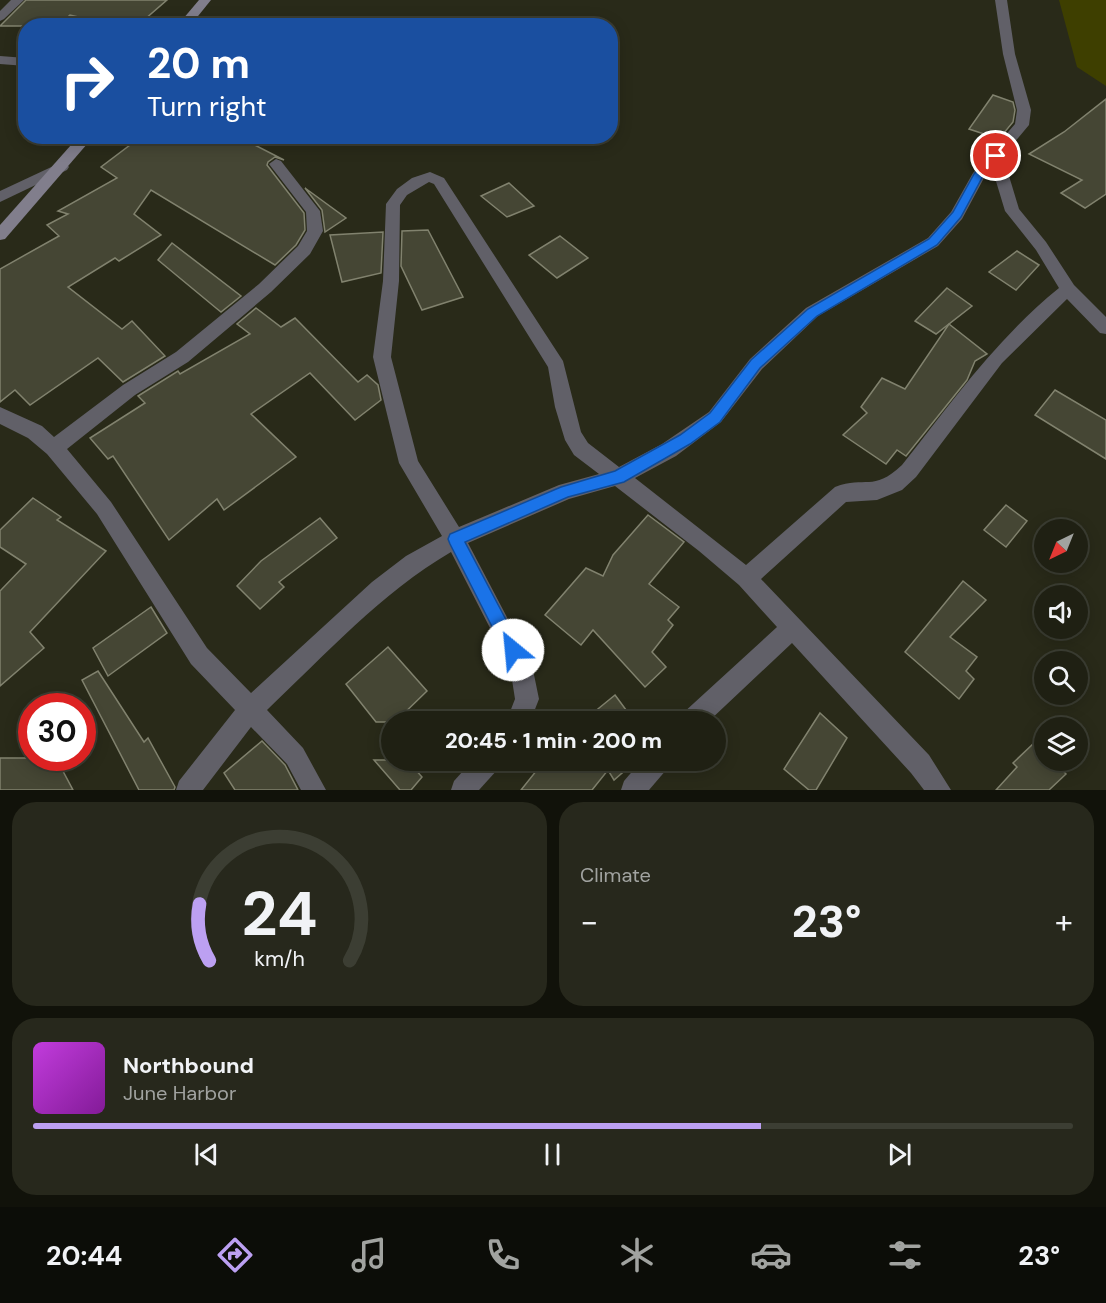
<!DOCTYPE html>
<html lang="en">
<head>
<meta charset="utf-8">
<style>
  :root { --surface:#1f2013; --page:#27281c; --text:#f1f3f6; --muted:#a1a3a0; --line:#3c3e33; --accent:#bca0f2 }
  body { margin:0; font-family:"DM Sans",sans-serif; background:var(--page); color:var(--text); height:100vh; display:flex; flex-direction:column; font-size:22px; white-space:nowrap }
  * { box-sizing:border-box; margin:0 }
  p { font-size:20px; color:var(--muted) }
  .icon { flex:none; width:33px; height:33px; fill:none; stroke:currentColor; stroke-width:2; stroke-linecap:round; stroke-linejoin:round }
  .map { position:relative; height:790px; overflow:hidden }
  .drawer { display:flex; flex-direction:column; gap:12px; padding:12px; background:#11120a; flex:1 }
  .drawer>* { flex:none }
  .hud { position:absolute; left:18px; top:18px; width:600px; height:126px; border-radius:24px; box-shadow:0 3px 15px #0003,0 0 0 2px var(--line); background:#1a4fa0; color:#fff; overflow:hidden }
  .needle { width:39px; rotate:223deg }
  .fabs { position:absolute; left:1034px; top:519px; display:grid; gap:12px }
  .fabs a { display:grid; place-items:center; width:54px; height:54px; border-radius:50%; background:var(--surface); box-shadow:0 3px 15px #0003,0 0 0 2px var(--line); font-size:30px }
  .speed { position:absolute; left:18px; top:693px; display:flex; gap:12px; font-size:30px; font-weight:700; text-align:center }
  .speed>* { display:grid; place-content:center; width:78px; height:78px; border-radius:50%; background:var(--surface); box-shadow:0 3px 15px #0003,0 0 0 2px var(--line); line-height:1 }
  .speed .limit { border:9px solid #d22; background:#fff; color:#111 }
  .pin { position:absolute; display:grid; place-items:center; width:51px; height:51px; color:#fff; margin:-26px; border:3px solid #fff; border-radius:50%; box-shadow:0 2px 6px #0007 }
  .me { position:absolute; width:66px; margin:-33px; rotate:332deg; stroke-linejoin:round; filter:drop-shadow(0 0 4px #0008) }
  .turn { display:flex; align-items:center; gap:21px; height:126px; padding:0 30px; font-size:27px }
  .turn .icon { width:78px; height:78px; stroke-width:2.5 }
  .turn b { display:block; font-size:42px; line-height:51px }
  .big { font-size:45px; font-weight:800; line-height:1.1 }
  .drawer .widget { flex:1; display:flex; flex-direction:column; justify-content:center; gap:9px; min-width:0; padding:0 21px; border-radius:24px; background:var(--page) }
  .drawer .dial { align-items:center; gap:0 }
  .dial svg { height:156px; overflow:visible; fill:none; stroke:var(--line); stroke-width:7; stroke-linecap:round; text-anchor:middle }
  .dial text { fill:var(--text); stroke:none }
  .song { display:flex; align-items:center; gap:18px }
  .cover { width:72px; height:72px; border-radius:9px; background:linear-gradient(135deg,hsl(290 70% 55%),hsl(290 70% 35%)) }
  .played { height:6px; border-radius:3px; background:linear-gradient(90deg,var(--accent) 70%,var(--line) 70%) }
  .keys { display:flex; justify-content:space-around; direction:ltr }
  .heat { display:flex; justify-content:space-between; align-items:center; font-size:33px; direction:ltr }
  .drawer .tiles { flex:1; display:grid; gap:12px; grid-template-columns:1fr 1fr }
  .widget:last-child { grid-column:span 2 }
  .trip { position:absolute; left:381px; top:711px; width:345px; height:60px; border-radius:30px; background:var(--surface); box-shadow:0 3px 15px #0003,0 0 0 2px var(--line); font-weight:800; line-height:60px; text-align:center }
  .dock { display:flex; height:96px; justify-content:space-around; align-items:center; background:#0c0d08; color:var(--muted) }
  .dock .icon { width:42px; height:42px }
  .dock .on { color:var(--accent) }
  .dock b { font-size:27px; color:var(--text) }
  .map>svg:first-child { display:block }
</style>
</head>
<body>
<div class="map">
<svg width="1106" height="790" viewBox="0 0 1106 790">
  <rect width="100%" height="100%" fill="#292a19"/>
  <path fill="#3e3f00" d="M1059 0H1106V86L1077 67Z"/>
  <g fill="#454634" stroke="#81826e" stroke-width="1.5">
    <path d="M26 0H167L137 26H118L70 15 57 26H0Z"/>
    <path d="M993 95 1013 102 1015 110 1013 122 999 139 969 129Z"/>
    <path d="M1106 99V194L1085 208 1061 193 1082 180 1029 154 1064 132Z"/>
    <path d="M142 136H237L284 160 275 157 268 162 267 165 304 213 305 230 296 245 275 265 151 190 134 214 161 235 119 261 115 258 68 287 122 329 132 321 165 356 123 382 98 358 30 405 15 390 0 402V269L59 236 47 225 68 214 58 211 117 178 101 167Z"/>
    <path d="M509 183 534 206 507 217 481 196Z"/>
    <path d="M305 188 346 218 325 232 322 210Z"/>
    <path d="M428 230 463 297 422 310 401 266 402 231Z"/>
    <path d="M383 232 381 273 342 282 330 235Z"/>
    <path d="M560 236 588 258 557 278 529 255Z"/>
    <path d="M172 243 241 296 221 312 216 308 158 260Z"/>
    <path d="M1017 251 1039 265 1016 290 989 272Z"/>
    <path d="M947 288 972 306 936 334 915 321Z"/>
    <path d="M256 308 281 327 295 318 358 382 367 375 378 385 381 400 355 420 310 373 251 414 296 457 224 510 217 499 169 540 113 456 108 459 90 438 145 403 138 396 178 371 180 374 250 334 237 324Z"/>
    <path d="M949 324 987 354 975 361 967 380 906 456 897 450 886 464 843 435 867 413 861 407 882 378 905 389Z"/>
    <path d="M1055 390 1106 420V459L1035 415Z"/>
    <path d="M33 498 61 517 57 520 106 551 30 632 44 648 0 686V591L26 564 0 547V530Z"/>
    <path d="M1006 505 1027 521 1006 547 984 530Z"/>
    <path d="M648 515 684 542 649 584 679 607 668 620 673 625 652 652 666 667 645 687 593 630 581 645 545 615 586 568 603 576 613 555Z"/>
    <path d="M320 518 337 538 279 582 284 587 260 609 237 586 261 561Z"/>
    <path d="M963 581 986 600 950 637 977 657 966 671 974 679 959 699 905 652Z"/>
    <path d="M151 607 167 633 108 676 93 648Z"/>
    <path d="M388 647 427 691 395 722H376L346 684Z"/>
    <path d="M98 671 144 742 148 738 175 787 174 790H139L82 680Z"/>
    <path d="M615 695 635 722H582Z"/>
    <path d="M820 713 847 738 816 790H809L784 769Z"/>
    <path d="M262 741 285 765 298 790H235L224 773Z"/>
    <path d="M1035 742 1044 751V760H1053L1066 774 1049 790H996L1017 767 1013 763Z"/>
    <path d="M0 758H56L73 790H0Z"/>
    <path d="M374 760H407L422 777 411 790H400Z"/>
    <path d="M545 760H637L614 780 608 770 592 790H521Z"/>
  </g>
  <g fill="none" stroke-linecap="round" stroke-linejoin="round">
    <g fill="#616068" fill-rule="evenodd">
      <path d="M11 0H24L4 19 0 21V11Z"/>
      <path d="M995 0H1007L1015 54 1031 110 1029 125 1003 156 1019 209 1046 242 1074 285 1106 317V334L1100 333 1067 299 1002 363 916 477 902 490 877 500 846 502 761 579 929 755 951 790H924L911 773 792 643 708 722H678L682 714 777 627 739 585 699 551 615 486 569 499 468 543 532 665 539 699 530 722H506L515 699 510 667 451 552C381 593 325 655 267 710L303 748 326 790H301L287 764 251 727 203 790H176L179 781 235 710 191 664 97 514 47 454 28 438 0 424V407L42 426 54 437 123 385 176 352 259 284 298 246 307 231 306 212 269 164 276 159 281 161 320 211 323 231 310 254 271 292 188 362 135 395 67 449 111 502 207 648 251 693 372 582 406 556 442 536 399 463 373 357 383 281 386 204 397 189 412 178 430 172 444 178 563 361 581 432 588 443 619 467 662 444 709 412 750 359 806 308 928 238 951 212 973 173 1015 124 1017 110 1003 54ZM992 168 1005 211 1036 250 1059 288C997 338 951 403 902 465 872 493 866 475 835 487L746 565 635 478 676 456 721 422 762 369 818 316 938 246 962 219 984 178ZM429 182 434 184 548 367 555 407 565 440 574 455 599 474 559 485 459 527 418 461 391 357 399 281 400 205 407 195Z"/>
      <path d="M0 56 26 58V66L0 64Z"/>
      <path d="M62 162 67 164 69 167 67 170 0 202V191Z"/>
      <path d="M473 760H501L498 769 479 790H451L454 781Z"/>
      <path d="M642 760H670L667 769 649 790H621L624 781Z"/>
    </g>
    <g fill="#817e8c" fill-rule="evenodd">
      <path d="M199 0H211L190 26H177Z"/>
      <path d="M79 136H94L5 239 0 240V225Z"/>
    </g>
  </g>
  <path fill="#1a73e8" stroke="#114b97" stroke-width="1.5" d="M996 152 1001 156 982 178 961 217 937 245 817 316 760 368 720 422 690 444 624 482 568 497 465 542 522 650 519 656 513 658 507 656 450 544 448 539 450 534 561 487 615 471 680 435 710 413 751 360 808 309 929 239 953 212 974 174 992 153Z"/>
</svg>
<div class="fabs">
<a><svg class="needle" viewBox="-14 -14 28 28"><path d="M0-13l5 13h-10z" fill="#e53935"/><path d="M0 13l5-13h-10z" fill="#a1a3a0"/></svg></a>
<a><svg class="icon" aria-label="sound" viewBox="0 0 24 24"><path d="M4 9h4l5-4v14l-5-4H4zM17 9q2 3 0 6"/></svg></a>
<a><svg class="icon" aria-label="search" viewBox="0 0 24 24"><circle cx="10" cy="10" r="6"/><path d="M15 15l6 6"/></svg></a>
<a><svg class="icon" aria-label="layers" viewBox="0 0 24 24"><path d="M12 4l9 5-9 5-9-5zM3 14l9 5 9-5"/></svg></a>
</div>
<div class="speed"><div class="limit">30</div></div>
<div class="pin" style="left:996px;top:156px;background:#d93025"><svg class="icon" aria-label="arrive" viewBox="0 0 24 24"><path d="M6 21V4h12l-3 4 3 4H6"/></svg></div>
<svg class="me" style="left:513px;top:650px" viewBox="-20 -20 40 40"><circle r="19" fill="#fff"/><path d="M0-13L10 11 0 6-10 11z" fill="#1a73e8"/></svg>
<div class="trip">20:45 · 1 min · 200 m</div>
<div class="hud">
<div class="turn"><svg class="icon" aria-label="right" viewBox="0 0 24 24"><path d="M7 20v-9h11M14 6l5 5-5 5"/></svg><div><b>20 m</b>Turn right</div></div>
</div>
</div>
<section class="drawer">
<div class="tiles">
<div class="widget dial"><svg viewBox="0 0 100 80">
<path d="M14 69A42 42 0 1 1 86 69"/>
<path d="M14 69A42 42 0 0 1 9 40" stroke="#bca0f2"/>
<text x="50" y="56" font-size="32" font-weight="700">24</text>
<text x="50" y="72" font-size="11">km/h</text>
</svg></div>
<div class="widget"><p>Climate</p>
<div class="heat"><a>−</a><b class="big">23°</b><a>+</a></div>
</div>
<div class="widget">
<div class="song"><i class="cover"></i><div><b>Northbound</b><p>June Harbor</p></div></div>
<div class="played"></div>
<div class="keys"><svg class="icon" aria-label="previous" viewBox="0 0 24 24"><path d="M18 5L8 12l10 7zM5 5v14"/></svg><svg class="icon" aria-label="pause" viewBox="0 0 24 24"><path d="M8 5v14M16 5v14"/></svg><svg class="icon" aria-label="next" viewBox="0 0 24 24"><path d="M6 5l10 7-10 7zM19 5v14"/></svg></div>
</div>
</div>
</section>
<nav class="dock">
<b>20:44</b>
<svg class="icon on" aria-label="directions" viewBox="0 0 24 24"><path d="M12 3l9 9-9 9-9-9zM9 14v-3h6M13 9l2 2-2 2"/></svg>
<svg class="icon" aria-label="music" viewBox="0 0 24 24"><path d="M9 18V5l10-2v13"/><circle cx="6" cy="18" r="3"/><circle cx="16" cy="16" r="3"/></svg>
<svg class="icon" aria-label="phone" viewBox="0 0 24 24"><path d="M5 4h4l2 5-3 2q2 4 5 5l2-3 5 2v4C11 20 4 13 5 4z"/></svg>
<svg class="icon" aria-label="climate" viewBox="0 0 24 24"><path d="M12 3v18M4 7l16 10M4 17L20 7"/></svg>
<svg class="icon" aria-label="car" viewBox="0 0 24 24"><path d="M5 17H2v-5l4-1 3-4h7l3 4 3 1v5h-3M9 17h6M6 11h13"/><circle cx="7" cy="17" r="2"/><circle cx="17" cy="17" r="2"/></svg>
<svg class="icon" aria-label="filters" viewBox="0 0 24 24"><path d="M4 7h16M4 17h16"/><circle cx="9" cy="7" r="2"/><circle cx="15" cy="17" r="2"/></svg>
<b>23°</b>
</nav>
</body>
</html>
